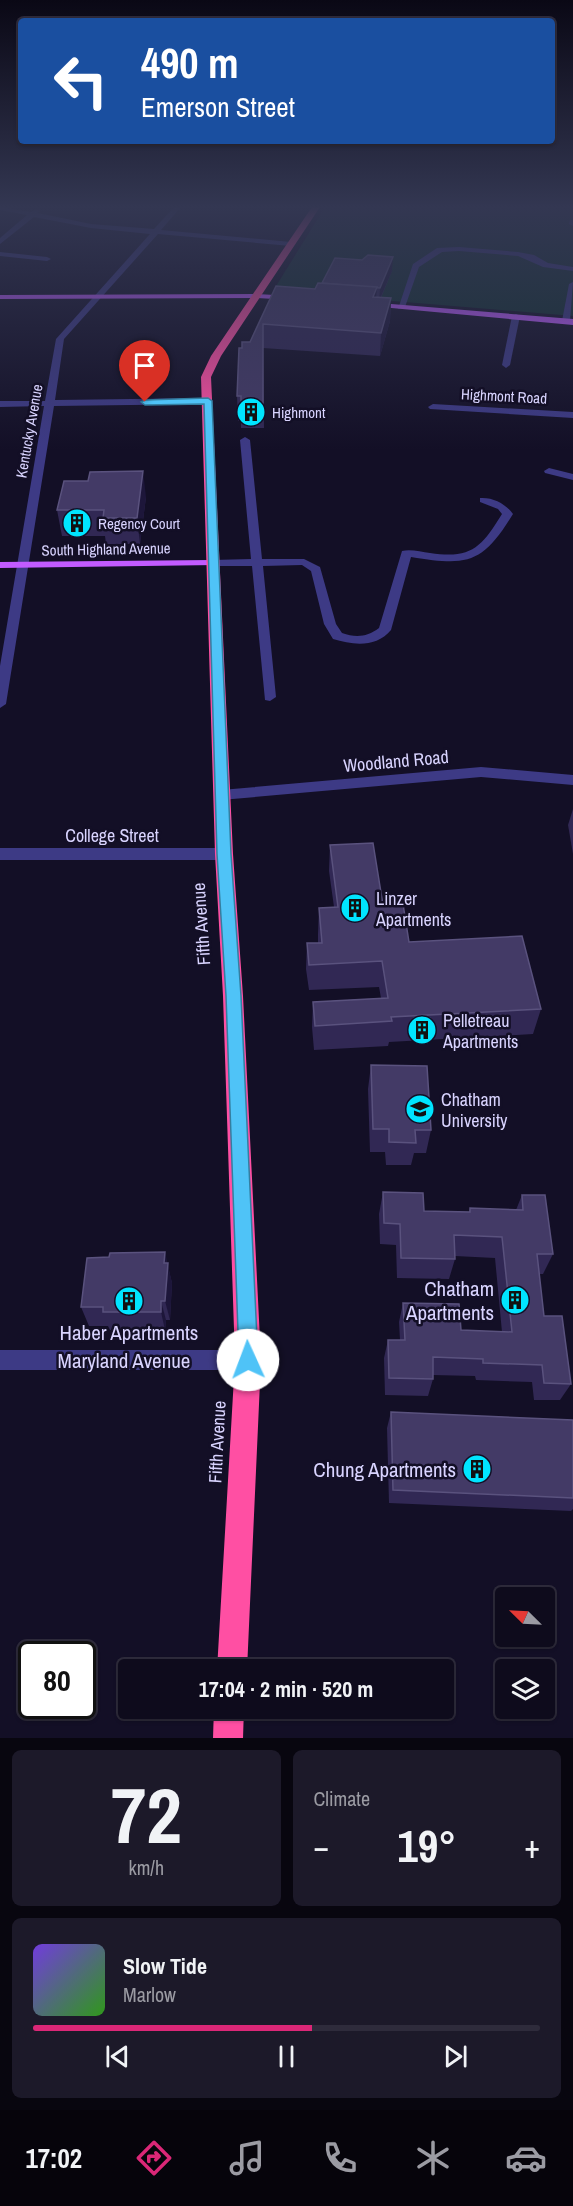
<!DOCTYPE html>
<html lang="en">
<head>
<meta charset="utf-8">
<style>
  :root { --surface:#0e0b1c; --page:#1c1929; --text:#f1f3f6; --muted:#9b9ba3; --line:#2e2b3b; --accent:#db2777 }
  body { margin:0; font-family:"Archivo Narrow",sans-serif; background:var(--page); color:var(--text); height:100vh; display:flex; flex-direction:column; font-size:22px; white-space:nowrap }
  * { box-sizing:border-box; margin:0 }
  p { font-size:20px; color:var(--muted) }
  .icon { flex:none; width:33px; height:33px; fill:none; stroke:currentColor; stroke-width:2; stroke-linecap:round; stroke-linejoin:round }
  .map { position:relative; height:1738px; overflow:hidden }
  .sheet { display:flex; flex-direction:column; gap:12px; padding:12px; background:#08060f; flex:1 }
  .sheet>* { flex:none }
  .hud { position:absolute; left:18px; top:18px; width:537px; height:126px; border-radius:6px; box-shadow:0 2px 4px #0004,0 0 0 2px var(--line); background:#1a4fa0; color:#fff; overflow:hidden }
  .needle { width:39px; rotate:294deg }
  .tools { position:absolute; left:495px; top:1587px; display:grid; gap:12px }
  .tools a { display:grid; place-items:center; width:60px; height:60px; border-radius:6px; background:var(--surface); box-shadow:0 2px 4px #0004,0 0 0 2px var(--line); font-size:30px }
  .speed { position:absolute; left:18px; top:1641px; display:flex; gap:12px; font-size:30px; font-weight:700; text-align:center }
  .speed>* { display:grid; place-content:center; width:78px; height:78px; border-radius:50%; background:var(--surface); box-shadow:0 2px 4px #0004,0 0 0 2px var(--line); line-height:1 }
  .speed .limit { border:3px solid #111; border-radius:9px; background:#fff; color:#111 }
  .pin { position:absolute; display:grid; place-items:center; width:51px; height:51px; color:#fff; margin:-62px -26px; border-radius:50% 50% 50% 0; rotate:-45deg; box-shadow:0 0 6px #0007 }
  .pin .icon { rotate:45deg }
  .me { position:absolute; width:66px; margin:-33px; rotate:358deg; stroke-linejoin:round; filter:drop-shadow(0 0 4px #0008) }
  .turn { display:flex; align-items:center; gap:21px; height:126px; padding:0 24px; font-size:27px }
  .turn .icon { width:78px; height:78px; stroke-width:2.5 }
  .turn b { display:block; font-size:42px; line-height:51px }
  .big { font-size:45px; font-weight:800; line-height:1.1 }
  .sheet .card { flex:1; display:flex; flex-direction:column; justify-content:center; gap:9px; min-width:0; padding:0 21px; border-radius:9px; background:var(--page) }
  .sheet .dial { align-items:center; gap:0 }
  .dial b { font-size:78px; line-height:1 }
  .song { display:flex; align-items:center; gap:18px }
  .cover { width:72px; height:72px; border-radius:9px; background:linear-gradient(135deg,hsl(260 70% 55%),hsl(110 70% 35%)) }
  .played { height:6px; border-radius:3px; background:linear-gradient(90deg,var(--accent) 55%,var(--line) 55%) }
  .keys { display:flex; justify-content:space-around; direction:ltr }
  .heat { display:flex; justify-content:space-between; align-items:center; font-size:33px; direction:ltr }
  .sheet .tiles { flex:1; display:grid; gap:12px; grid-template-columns:1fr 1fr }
  .card:last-child { grid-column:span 2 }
  .trip { position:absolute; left:118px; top:1659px; width:336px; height:60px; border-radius:6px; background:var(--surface); box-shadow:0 2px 4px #0004,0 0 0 2px var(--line); font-weight:800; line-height:60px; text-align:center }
  .tab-bar { display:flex; height:96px; justify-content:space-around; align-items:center; background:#06040b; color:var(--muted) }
  .tab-bar .icon { width:42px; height:42px }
  .tab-bar .active { color:var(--accent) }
  .tab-bar b { font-size:27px; color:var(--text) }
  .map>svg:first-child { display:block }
</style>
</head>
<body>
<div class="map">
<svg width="573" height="1738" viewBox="0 0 573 1738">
  <rect width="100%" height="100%" fill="#130f26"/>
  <path fill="#12302f" d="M325 207H573V316L273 291Z"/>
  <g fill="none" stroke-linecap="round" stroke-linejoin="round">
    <g fill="#3d3a85" fill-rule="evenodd">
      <path d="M0 207 31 212 36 209 40 211 38 213 91 224 154 229 174 207H181L161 230 291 242 295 244 291 246 158 234 64 339 55 400 208 398 213 401 208 404 54 406 6 704 0 708V666L44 406 0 407V401H45L56 339 150 234 91 228 34 217 0 244V238L27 215 0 210Z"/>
      <path d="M570 220H573V226L569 224Z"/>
      <path d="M459 247 518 252 534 255 548 263 573 267V271L543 267 518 256 459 251 442 252 419 267 405 307 398 309 413 264 437 248Z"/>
      <path d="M0 252 47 257 51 259 47 261 0 256Z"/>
      <path d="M573 282 570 321 566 324 562 321 569 284Z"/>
      <path d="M516 314 520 316 510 365 506 368 502 365 512 316Z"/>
      <path d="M433 404 573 412V418L430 409 428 407Z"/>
      <path d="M245 437 250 440 262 559H304L320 567 336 624 342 633C356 638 367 637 379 628L402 551C411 549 421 552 430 553 471 559 481 548 502 514L498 509 480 502V498C493 497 506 504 513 514 482 565 467 566 411 557L391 630C376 648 353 645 333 639L324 624 311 571 302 565 263 566 276 697 270 701 265 700 252 566H212L206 563 212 560 251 559 240 440Z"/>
      <path d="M549 468 573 474V480L545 473 544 471Z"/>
      <path d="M481 767 573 775V785L481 777 221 800 214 795 221 790Z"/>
      <path d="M0 848H224L229 850 231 854 229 858 224 860H0Z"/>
      <path d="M0 1350H248L255 1353 258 1360 255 1367 248 1370H0Z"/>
    </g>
    <g fill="#c25bff" fill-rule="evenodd">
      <path d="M257 294 292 296 296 298 292 300 257 298 0 299V295Z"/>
      <path d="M367 302 573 319V325L370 306H367Z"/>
      <path d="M212 560 218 563 216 565 0 568V562Z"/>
    </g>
    <g fill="#ff4fa3" fill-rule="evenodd">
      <path d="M312 207H320L221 356 211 377 233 854 243 996 261 1360 247 1670H217L235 1360 223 996 215 854 201 377 211 356Z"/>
      <path d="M214 1708H244L243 1738H213Z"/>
    </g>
  </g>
  <g fill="#312854">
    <path d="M392 271 381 298H391L390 321 380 356 263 348 264 428H241V420L238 421 237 396 242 348 250 342 276 286 315 289 322 283Z"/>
    <path d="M146 497 140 544H106L105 536H62L57 510Z"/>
    <path d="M573 809V854L568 825Z"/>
    <path d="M330 845 383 905 409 942 541 1009 533 1034 389 1042 388 1046 314 1050 312 1027 313 1002 381 998 379 987 309 990 306 969 307 943H318V934L319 908 334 907 329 871Z"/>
    <path d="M371 1065 431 1130 426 1153H414L411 1165H386L385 1152H370L368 1089Z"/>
    <path d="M383 1192 424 1211 469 1212 470 1208 516 1210 522 1195 553 1254 543 1274H539L544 1316 571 1384 560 1400H534L532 1382 476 1380 475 1376 433 1375V1379L428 1396 385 1395 384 1358 388 1340H400L399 1322 403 1303 461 1330 502 1332 495 1258 455 1256V1259L449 1279 397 1278 396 1245 380 1244 379 1214Z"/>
    <path d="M167 1263 172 1283 170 1320H166L165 1330H110L108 1326H89L81 1307Z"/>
    <path d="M391 1412 573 1420V1509L571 1511 389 1503 387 1428Z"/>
  </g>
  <g fill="#1d163a">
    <path d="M393 257 392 271 379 301 380 288Z"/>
    <path d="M377 287 375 310 373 297Z"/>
    <path d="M391 298 390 321 380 356 381 333Z"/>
    <path d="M143 471 146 497 140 544 137 518Z"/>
    <path d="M165 1252 172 1283 170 1320 165 1301Z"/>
    <path d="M161 1301 166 1320 165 1330 161 1312Z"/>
  </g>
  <g fill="#433a66" stroke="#5a527e" stroke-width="1.5">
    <path d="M368 255 393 257 380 288 322 283 335 258 362 260Z"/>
    <path d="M318 283 377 287 373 297 391 298 381 333 263 324V403H241V396H237L239 348H242V342H250L276 286 315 289Z"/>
    <path d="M143 471 137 518H103L104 510H57L64 481H88L90 472Z"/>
    <path d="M373 843 383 905 403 904 409 942 522 936 541 1009 391 1017 392 1021 315 1026 313 1002 388 998 382 961 309 965 307 943H322L319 908 338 907 330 845Z"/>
    <path d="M371 1065 427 1066 431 1130H415L416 1143 389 1142V1129H373Z"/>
    <path d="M383 1192 423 1193 424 1211 470 1212V1208L523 1210 522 1195H545L553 1254H537L544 1316H562L571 1384 544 1383 542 1365 483 1363V1359L433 1357V1379L389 1378 388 1340H405L403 1303 459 1304 461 1330 512 1332 502 1237 454 1235 455 1259 401 1258 400 1224 384 1223Z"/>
    <path d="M165 1252 164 1263H168L165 1301H161V1312H103V1307H81L87 1258 109 1257 110 1253Z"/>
    <path d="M391 1412 573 1420V1498L393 1490Z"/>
  </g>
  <linearGradient id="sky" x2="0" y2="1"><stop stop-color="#0a0815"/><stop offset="0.46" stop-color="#333752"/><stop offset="1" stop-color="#333752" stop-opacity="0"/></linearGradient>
  <rect width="573" height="450" fill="url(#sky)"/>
  <path fill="#4fc3f7" stroke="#337fa1" stroke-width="1.5" d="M208 398 212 401 231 854 241 996 258 1360 255 1367 248 1370 242 1367 239 1360 226 996 217 854 204 404 145 405 141 402 145 400Z"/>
  <defs>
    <g id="building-disc" transform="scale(1.5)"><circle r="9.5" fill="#00e5ff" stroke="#130f26"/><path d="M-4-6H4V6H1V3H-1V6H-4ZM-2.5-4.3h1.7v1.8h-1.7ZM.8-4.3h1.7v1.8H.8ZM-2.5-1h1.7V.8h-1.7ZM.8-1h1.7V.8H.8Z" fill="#111"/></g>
    <g id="university-disc" transform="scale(1.5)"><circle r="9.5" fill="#00e5ff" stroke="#130f26"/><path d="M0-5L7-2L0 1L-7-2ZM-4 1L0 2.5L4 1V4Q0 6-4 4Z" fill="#111"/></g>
  </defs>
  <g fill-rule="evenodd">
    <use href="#building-disc" x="251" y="412"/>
    <use href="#building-disc" x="77" y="523"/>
    <use href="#building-disc" x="355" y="908"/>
    <use href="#building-disc" x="422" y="1030"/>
    <use href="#university-disc" x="420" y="1109"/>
    <use href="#building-disc" x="515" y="1300"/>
    <use href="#building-disc" x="129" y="1301"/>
    <use href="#building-disc" x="477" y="1469"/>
  </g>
  <g text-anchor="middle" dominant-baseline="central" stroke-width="5" stroke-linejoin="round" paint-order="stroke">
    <g font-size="15" fill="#d9d4ff" stroke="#130f26">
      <text transform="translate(504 396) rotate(3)">Highmont Road</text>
      <text transform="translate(29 431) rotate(-80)">Kentucky Avenue</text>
      <text transform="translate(106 549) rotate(-1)">South Highland Avenue</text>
    </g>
    <g font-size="15" fill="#d9d4ff" stroke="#130f26" text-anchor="start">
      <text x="272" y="412">Highmont</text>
      <text x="98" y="523">Regency Court</text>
    </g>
    <g font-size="18" fill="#d9d4ff" stroke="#130f26">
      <text transform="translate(396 761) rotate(-5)">Woodland Road</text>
      <text x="112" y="835">College Street</text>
      <text transform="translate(201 924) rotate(-94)">Fifth Avenue</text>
      <text transform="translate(217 1442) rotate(-87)">Fifth Avenue</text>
    </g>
    <g font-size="18" fill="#d9d4ff" stroke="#130f26" text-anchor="start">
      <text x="376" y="898">Linzer<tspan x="376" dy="21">Apartments</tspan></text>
      <text x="443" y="1020">Pelletreau<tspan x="443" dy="21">Apartments</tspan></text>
      <text x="441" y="1099">Chatham<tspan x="441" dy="21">University</tspan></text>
    </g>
    <g font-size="21" fill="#d9d4ff" stroke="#130f26" text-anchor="end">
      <text x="494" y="1288">Chatham<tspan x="494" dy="24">Apartments</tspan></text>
      <text x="129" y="1332" text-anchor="middle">Haber Apartments</text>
      <text x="456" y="1469">Chung Apartments</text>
    </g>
    <g font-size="21" fill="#d9d4ff" stroke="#130f26">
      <text x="124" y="1360">Maryland Avenue</text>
    </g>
  </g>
</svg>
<div class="tools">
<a><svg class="needle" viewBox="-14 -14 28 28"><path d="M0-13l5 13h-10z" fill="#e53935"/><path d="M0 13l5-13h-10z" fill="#9b9ba3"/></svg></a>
<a><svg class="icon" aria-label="layers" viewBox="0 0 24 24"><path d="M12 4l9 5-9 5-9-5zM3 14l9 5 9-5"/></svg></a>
</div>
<div class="speed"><div class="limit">80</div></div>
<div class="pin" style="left:145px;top:402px;background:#d93025"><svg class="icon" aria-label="arrive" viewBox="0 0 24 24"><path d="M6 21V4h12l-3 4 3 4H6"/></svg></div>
<svg class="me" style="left:248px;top:1360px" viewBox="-20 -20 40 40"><circle r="19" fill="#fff"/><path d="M0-13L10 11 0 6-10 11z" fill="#4fc3f7"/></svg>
<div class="trip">17:04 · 2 min · 520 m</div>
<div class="hud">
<div class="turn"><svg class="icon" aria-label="left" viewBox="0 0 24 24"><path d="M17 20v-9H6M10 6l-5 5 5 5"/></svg><div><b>490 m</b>Emerson Street</div></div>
</div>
</div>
<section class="sheet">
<div class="tiles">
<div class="card dial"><b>72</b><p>km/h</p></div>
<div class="card"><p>Climate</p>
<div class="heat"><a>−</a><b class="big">19°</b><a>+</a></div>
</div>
<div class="card">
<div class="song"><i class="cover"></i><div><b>Slow Tide</b><p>Marlow</p></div></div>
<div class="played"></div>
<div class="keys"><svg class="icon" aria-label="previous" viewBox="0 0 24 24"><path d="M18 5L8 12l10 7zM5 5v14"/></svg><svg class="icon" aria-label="pause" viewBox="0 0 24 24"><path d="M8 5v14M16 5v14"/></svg><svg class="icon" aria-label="next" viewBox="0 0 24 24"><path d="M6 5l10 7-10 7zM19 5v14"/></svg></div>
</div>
</div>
</section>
<nav class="tab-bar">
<b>17:02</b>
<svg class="icon active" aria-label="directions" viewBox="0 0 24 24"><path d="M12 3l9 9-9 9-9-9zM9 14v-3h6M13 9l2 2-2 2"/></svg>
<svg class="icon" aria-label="music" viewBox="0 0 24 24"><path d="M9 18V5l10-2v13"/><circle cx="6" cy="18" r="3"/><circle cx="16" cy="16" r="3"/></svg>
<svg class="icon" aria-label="phone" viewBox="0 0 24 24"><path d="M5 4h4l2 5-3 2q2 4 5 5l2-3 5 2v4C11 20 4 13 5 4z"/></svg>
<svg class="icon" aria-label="climate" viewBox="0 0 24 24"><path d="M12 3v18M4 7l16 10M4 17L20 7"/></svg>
<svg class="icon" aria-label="car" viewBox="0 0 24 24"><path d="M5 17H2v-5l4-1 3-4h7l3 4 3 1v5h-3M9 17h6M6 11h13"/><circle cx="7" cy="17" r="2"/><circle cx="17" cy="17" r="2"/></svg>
</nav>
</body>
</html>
